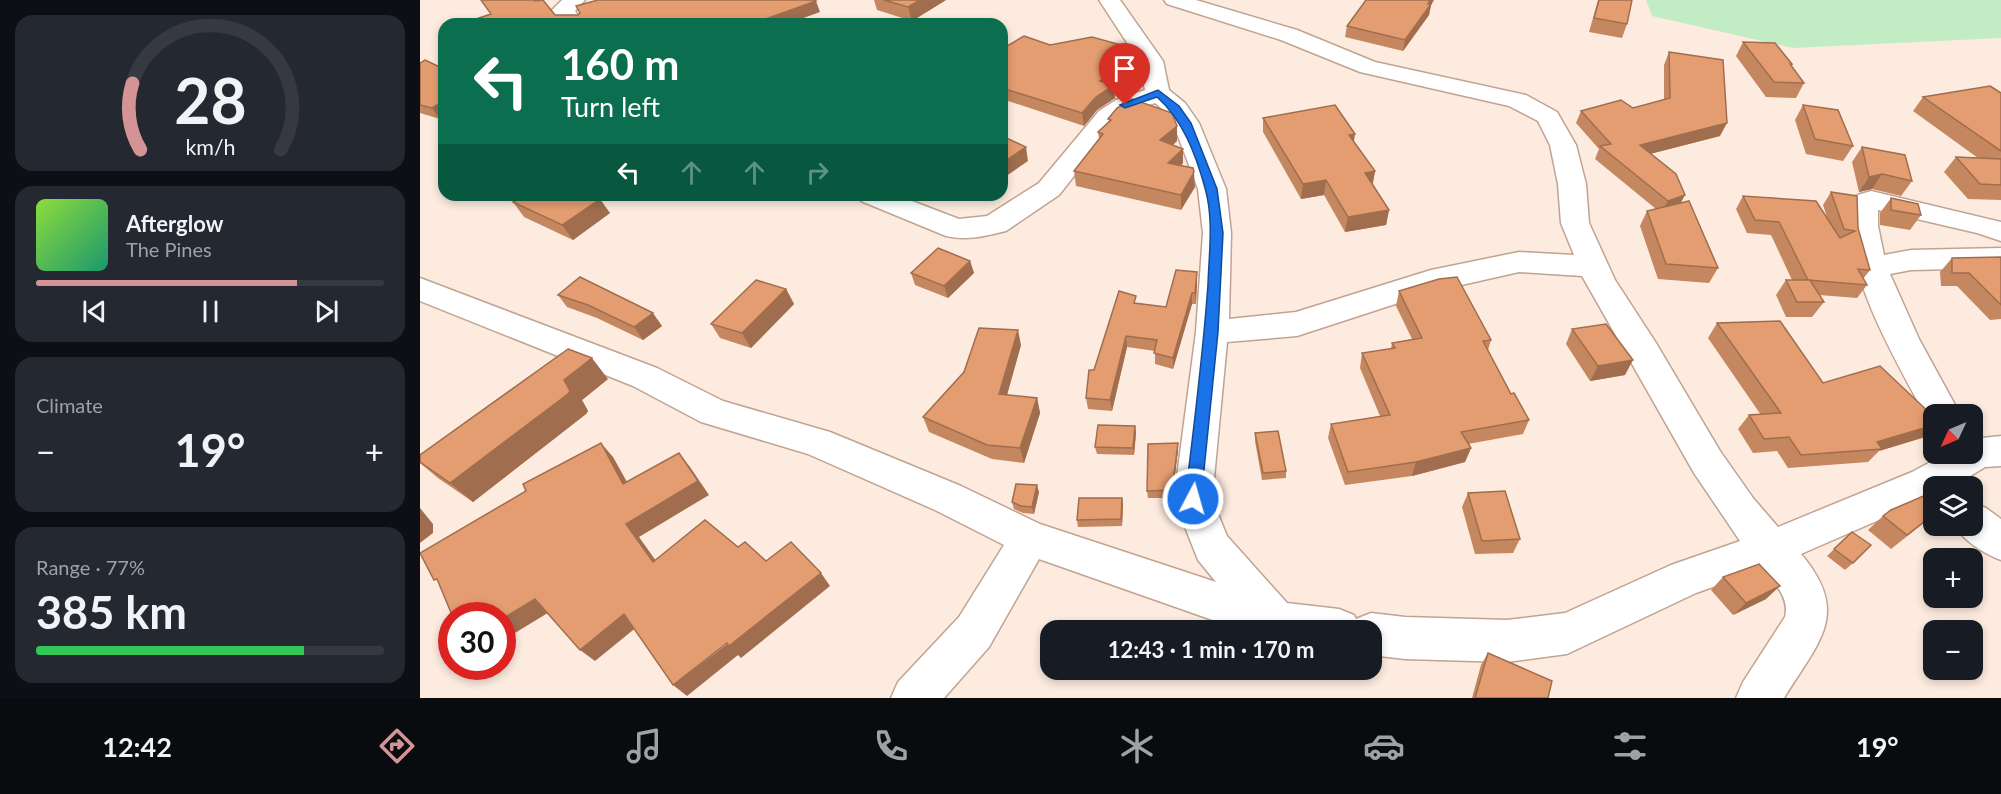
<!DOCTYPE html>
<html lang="en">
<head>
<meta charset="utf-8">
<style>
  :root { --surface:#171b24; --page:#242831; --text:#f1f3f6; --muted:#9ea1a6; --line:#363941; --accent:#d49495 }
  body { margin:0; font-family:Lato,sans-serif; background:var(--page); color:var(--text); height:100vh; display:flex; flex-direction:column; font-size:22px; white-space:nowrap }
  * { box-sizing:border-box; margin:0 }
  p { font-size:20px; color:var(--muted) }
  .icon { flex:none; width:33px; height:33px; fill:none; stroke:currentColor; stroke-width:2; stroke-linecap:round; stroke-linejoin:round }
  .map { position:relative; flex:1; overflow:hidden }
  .panel { display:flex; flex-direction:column; gap:15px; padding:15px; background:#0d0f14; width:420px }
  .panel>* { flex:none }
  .banner { position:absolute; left:18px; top:18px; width:570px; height:183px; border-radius:18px; box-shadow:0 3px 9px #0003; background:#0b6e4f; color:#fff; overflow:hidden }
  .needle { width:39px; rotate:226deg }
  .buttons { position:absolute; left:1503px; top:404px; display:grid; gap:12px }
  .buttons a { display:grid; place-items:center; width:60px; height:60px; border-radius:12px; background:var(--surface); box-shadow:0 3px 9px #0003; font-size:30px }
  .speed { position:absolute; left:18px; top:602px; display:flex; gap:12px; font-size:30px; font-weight:700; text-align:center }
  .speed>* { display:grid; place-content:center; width:78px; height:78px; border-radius:50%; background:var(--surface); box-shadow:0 3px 9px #0003; line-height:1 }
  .speed .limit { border:9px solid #d22; background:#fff; color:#111 }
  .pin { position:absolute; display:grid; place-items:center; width:51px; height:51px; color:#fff; margin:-62px -26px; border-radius:50% 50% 50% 0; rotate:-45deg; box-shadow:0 0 6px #0007 }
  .pin .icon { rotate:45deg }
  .me { position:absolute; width:66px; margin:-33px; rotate:6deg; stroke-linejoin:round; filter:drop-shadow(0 0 4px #0008) }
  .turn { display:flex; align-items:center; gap:21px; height:126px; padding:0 24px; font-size:27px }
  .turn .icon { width:78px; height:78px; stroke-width:2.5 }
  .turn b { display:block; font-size:42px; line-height:51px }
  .lanes { display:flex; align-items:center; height:57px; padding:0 24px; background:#0003; justify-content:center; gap:30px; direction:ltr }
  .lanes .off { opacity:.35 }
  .big { font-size:45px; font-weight:700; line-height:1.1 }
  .panel .card { flex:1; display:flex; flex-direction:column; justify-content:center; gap:9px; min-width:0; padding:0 21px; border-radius:18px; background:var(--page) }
  .panel .dial { align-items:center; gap:0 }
  .dial svg { height:156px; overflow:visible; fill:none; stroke:var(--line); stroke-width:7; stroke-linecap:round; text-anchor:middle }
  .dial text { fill:var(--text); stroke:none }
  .song { display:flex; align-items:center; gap:18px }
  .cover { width:72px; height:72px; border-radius:9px; background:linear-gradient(135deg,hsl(90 70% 55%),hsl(160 70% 35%)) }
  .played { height:6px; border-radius:3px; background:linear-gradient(90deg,var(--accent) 75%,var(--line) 75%) }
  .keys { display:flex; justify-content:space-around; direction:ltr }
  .heat { display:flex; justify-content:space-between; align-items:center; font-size:33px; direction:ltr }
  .charge { height:9px; border-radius:4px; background:linear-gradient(90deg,#34c759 77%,var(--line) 0) }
  .trip { position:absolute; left:620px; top:620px; width:342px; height:60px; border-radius:18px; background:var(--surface); box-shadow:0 3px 9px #0003; font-weight:700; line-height:60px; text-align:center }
  .tab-bar { display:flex; height:96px; justify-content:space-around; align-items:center; background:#090b0e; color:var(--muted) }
  .tab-bar .icon { width:42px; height:42px }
  .tab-bar .current { color:var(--accent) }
  .tab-bar b { font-size:27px; color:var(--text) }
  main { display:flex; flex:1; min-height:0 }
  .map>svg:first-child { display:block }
</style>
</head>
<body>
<main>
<section class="panel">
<div class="card dial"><svg viewBox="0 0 100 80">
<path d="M14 69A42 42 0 1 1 86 69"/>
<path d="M14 69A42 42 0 0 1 10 35" stroke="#d49495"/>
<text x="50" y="56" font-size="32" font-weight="700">28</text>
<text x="50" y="72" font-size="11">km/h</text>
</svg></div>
<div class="card">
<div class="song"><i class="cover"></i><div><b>Afterglow</b><p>The Pines</p></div></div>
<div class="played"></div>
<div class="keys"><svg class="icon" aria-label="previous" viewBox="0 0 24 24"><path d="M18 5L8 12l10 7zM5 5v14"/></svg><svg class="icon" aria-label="pause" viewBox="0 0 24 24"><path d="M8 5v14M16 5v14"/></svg><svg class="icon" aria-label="next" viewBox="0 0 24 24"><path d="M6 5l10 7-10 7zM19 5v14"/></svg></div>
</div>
<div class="card"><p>Climate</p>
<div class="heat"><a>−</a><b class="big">19°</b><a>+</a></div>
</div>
<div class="card"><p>Range · 77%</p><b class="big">385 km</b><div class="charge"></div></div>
</section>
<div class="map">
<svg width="1581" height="698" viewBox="0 0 1581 698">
  <rect width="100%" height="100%" fill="#fdebdf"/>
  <path fill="#c2edc4" d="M1226 0H1581V38L1373 48 1232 16Z"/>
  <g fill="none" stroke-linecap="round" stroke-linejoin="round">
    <g stroke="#c0a392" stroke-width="3">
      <g id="minor">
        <path d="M142 0H165L155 11 164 24H142L132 10Z"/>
        <path d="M679 0H700L743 61 749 90 765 103 779 123 806 189 811 233 809 319 876 312 1011 270 1099 252 1154 255 1141 223 1138 184 1130 145 1118 121 1089 106 940 72 861 40 747 4 744 0H776L877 30 955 62 1106 95 1137 112 1156 145 1166 184 1169 223 1195 280 1236 343 1300 451 1333 498 1358 527 1492 472 1527 453H1552V439L1581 436V466L1565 467 1534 486H1514V496L1381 554C1432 614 1398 642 1364 698H1316L1323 682 1365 617C1370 597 1354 583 1343 569L1276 593 1147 654 1087 662 985 659 951 655V630H821L619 559 569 647 524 698H471L478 682 539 617 584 545 515 510 388 454 281 422 213 386 0 301V278L237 368 303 401 410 432 541 486 620 524 796 582 778 560 754 499 776 332 783 233 778 189 753 123 747 113 735 103 714 110 697 121 639 195 586 231C566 236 546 241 526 236L441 201 437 195H476L539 219 567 216 619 183 679 111 696 100 725 90 719 61ZM1099 272 1162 276 1274 473 1320 541 1251 565 1145 613 1087 620 985 617 951 613 936 619 934 615 919 609 867 603 807 536 792 499 807 342 877 336 1015 291Z"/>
        <path d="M1451 191 1581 222V241L1557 233 1458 210V226L1464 255 1491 250 1581 248V268L1491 270 1470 274 1499 339 1540 414H1514V425L1510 424C1479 366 1427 281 1430 215 1430 209 1429 202 1434 197 1438 194 1446 193 1451 191Z"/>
        <path d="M1552 503 1566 508 1581 519V560C1565 554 1543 541 1535 525H1552Z"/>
      </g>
    </g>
    <use href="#minor" fill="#fff" fill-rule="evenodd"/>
  </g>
  <g fill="#c48760">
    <path d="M454 0H526L492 21 457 10Z"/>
    <path d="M1178 0H1212L1207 24 1202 38 1169 32Z"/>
    <path d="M1011 5 1009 15 983 51 925 37 927 26Z"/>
    <path d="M1323 42 1372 64 1371 66 1384 83 1376 98 1346 97 1316 56Z"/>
    <path d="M630 45 717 62 691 85 695 98 677 110 664 126 582 99V49Z"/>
    <path d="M1249 52 1300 136 1230 154 1261 203 1298 268 1289 283 1238 279 1220 226 1227 211 1236 209 1175 159 1179 149 1156 123 1161 111 1213 108 1244 100V65Z"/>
    <path d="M0 63 24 69V117L20 119 0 113Z"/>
    <path d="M1581 93V200L1548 199 1524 172 1536 157 1558 158 1493 111 1503 97Z"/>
    <path d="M1383 105 1433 146 1423 161 1386 154 1375 120Z"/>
    <path d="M843 118 934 142 955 171 953 184 969 210 966 225 925 232 904 195 881 199 843 132Z"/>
    <path d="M688 119 757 141 753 145 763 163 761 166 775 187 761 210 656 186 654 171 679 139 678 132 689 121Z"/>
    <path d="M1442 147 1492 181 1481 196 1452 189 1439 192 1432 162Z"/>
    <path d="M1411 192 1438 228 1450 270 1443 279 1447 285 1437 298 1399 295 1404 302 1392 317H1366L1356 295 1366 280H1372L1351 235 1327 233 1316 209 1323 196 1407 217 1403 205Z"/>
    <path d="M1471 198 1501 215 1490 230 1460 225V213Z"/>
    <path d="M93 202 190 213 153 240 104 217Z"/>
    <path d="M1581 257V319L1570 320 1537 286H1521L1520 272 1532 258Z"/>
    <path d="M550 261 554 273 528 298 495 285 491 273Z"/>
    <path d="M777 272 776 304H772L753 369 735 364V351L707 347 692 411 668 409 666 398 674 370 716 303 746 307Z"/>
    <path d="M366 289 374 304 331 348 300 338 291 324Z"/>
    <path d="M979 291 1071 340 1068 350 1091 394 1109 420 1103 434 1048 444 1051 448 1045 462 992 476 925 485 908 438 911 424 960 416 940 368 942 353 971 349 972 343 992 339 976 306Z"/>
    <path d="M138 295 242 326 223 340 177 318 147 307Z"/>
    <path d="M1297 323 1403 383 1505 437 1459 451 1448 462 1368 468 1357 451 1333 453 1318 429 1329 415H1341L1288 338Z"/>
    <path d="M1152 329 1205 375 1170 381 1146 344Z"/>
    <path d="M601 345 587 395 617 398 620 413 604 463 572 459 509 432 503 417Z"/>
    <path d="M188 379 162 400 168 411 166 414 53 502 18 478 0 463V455Z"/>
    <path d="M715 426 716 433 714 455 677 454 675 447Z"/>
    <path d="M835 433 866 471V478L842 480 835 441Z"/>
    <path d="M758 443V450L752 498H728L727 491Z"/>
    <path d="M619 492 614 514 603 513 594 509 592 502Z"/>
    <path d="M1048 493 1100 539 1093 553 1055 554 1042 507Z"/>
    <path d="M702 498 703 505 702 526 658 527 657 520Z"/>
    <path d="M1514 515 1471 549 1448 530 1463 516Z"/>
    <path d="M1432 532 1433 563 1425 570 1407 556Z"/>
    <path d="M1303 577 1346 599 1313 615 1291 590Z"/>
    <path d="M1068 653 1128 698H1052L1061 665Z"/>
  </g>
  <g fill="#a06e4e">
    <path d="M500 0H526L492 21 488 7Z"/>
    <path d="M1010 0H1014L1011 5 1009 15 983 51 985 40Z"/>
    <path d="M396 1 400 12 367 24H338L337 22Z"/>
    <path d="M716 49 717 62 683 92 694 85 695 98 677 110 664 126 662 113 680 81Z"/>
    <path d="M24 101V117L20 119 12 108Z"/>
    <path d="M1307 123 1300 136 1214 158 1220 145Z"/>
    <path d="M757 126V141L741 155 740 140Z"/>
    <path d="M935 134 933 148 929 135Z"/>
    <path d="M606 147 608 161 582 179V163Z"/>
    <path d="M763 149V163L749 178 748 163Z"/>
    <path d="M955 171 952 186 945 173Z"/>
    <path d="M774 172 775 187 761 210V195Z"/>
    <path d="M1462 174 1452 189 1439 192 1449 177Z"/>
    <path d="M906 180 904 195 881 199 883 184Z"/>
    <path d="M1265 195 1258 208 1241 213 1248 201Z"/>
    <path d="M180 199 190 213 153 240 142 225Z"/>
    <path d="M969 210 966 225 925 232 928 217Z"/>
    <path d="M550 261 554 273 528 298 524 286Z"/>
    <path d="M777 272V284L776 304 775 293Z"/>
    <path d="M366 289 374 304 331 348 322 333Z"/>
    <path d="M772 293V304L753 369V358Z"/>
    <path d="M233 313 242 326 223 340 214 327Z"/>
    <path d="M598 330 601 345 583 409 579 394Z"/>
    <path d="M706 336 707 347 692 411 690 400Z"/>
    <path d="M172 358 188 379 162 400 168 411 166 414 53 502 30 483 144 380Z"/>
    <path d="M1213 360 1205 375 1170 381 1178 366Z"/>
    <path d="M617 398 620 413 604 463 600 448Z"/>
    <path d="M1514 425V428L1505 437 1459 451 1462 449 1457 442Z"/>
    <path d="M715 426 716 433 714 455 713 448Z"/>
    <path d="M181 443 193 457 216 498 203 484Z"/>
    <path d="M758 443V450L752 498V490Z"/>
    <path d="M1051 448 1045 462 992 476 996 462Z"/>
    <path d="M259 453 270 467 289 495 219 537 246 575 233 562 206 524Z"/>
    <path d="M617 485 619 492 614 514 612 507Z"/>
    <path d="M702 498 703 505 702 526 701 519Z"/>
    <path d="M0 508 13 524V533L0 543Z"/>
    <path d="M401 573 410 586 321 658 318 655 267 696 253 685Z"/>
    <path d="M1360 586 1346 599 1313 615 1326 603Z"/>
    <path d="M115 599 131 611 82 641V619Z"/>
    <path d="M204 614 218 626 175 661 160 650Z"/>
  </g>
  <g fill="#e49d70" stroke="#a06e4e" stroke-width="1.5">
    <path d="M61 0H115V1L123 0 135 15H158L160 13 156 6 178 0H394L396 1 337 22 340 24H55L53 20 71 14Z"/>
    <path d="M464 0H500L488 7Z"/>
    <path d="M946 0H1010L1008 4H1011L985 40 927 26Z"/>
    <path d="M1179 0H1212L1207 24 1174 18Z"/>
    <path d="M604 36 630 45 672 37 716 49 680 81 694 85 676 97 662 113 582 88V49Z"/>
    <path d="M1323 42 1355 43 1372 64H1370L1384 83 1354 82Z"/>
    <path d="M1249 52 1303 60 1307 123 1220 145 1256 174 1265 195 1248 201 1180 146 1191 144 1161 111 1201 100 1213 108 1250 98Z"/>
    <path d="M5 60 24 69V101L12 108 0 105V63Z"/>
    <path d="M1570 86 1581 93V151L1503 97Z"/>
    <path d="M712 99 752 113 757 126 740 140 763 149 748 163 773 168 774 172 761 195 654 171 683 134 678 132 691 120 688 119 697 108Z"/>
    <path d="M915 105 935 134 929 135 955 171 945 173 969 210 928 217 906 180 883 184 843 118Z"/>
    <path d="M1383 105 1418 110 1433 146 1395 139Z"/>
    <path d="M582 136 606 147 582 163Z"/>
    <path d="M1442 147 1485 155 1492 181 1462 174 1449 177Z"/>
    <path d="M1536 157 1581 159V185L1560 184Z"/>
    <path d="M1411 192 1437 196 1438 228 1450 270 1438 269 1447 285 1388 280 1359 222 1335 220 1323 196 1396 201 1420 238 1435 231 1424 229Z"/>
    <path d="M106 195H172L180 199 142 225 93 202Z"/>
    <path d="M1471 198 1498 204 1501 215 1471 210Z"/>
    <path d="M1269 201 1298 268 1246 264 1227 211Z"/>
    <path d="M518 248 550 261 524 286 491 273Z"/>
    <path d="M1581 257V305L1549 273H1532V258Z"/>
    <path d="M756 270 777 272 775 293H772L753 358 734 353 737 340 706 336 690 400 666 398 669 370H674L699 291 716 296 714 303 746 307Z"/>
    <path d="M160 277 233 313 214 327 168 305 138 295Z"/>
    <path d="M1037 277 1071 340 1063 341 1091 394 1094 393 1109 420 1041 432 1051 448 996 462 928 472 911 424 970 415 942 353 975 348 972 343 1002 338 979 291 1019 279Z"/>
    <path d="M336 280 366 289 322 333 291 324Z"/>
    <path d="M1366 280H1390L1404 302H1377Z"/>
    <path d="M1360 321 1403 383 1460 366 1514 417V425L1457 442 1462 449 1381 455 1369 437 1344 439 1329 415 1361 413 1297 323Z"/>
    <path d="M1186 324 1213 360 1178 366 1152 329Z"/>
    <path d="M559 328 598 330 579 394 617 398 600 448 567 445 503 417 544 372Z"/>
    <path d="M148 349 172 358 144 380 150 391 148 394 30 483 0 462V455Z"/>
    <path d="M678 425 715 426 713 448 675 447Z"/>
    <path d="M858 431 866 471 843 473 835 433Z"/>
    <path d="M181 443 203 484 259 453 278 481 206 524 233 562 285 520 318 547 325 542 346 561 371 542 401 573 309 646 307 643 253 685 204 614 160 650 115 599 82 619V615H32L17 579 14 580 0 553 106 491 103 484Z"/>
    <path d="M758 443 752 490 727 491 728 444Z"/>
    <path d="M596 484 617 485 612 507 601 506 592 502Z"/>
    <path d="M1085 491 1100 539 1062 541 1048 493Z"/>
    <path d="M1508 494 1514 498V514L1487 535 1463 516 1471 510Z"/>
    <path d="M659 498H702L701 519 657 520Z"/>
    <path d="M1432 532 1451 545 1433 563 1414 549Z"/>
    <path d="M1339 564 1360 586 1326 603 1303 577Z"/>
    <path d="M1068 653 1132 681 1128 698H1055Z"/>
  </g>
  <path fill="#1a73e8" stroke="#114b97" stroke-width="1.5" d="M738 90 759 106 771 123 797 189 803 233 798 332 781 499 779 504 773 506 767 504 765 499C774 427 783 356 788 284 789 253 794 219 785 188 776 155 763 120 737 97L705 108 700 105Z"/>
</svg>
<div class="buttons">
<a><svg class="needle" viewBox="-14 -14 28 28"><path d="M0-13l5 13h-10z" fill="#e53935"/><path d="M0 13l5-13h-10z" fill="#9ea1a6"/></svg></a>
<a><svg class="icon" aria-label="layers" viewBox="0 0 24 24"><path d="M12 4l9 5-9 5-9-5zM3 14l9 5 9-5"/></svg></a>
<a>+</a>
<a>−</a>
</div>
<div class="speed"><div class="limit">30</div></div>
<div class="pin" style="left:705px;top:105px;background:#d93025"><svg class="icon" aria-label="arrive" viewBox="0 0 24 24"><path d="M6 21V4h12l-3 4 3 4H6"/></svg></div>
<svg class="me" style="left:773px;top:499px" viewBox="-20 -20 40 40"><circle r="17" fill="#1a73e8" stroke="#fff" stroke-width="3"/><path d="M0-11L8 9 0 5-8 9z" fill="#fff"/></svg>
<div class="trip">12:43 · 1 min · 170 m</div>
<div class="banner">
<div class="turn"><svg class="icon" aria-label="left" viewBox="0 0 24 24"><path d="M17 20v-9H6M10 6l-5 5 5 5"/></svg><div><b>160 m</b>Turn left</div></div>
<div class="lanes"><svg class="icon" aria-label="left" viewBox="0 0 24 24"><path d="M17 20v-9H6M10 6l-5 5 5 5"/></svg><svg class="icon off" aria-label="ahead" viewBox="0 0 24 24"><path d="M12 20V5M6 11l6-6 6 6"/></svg><svg class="icon off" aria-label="ahead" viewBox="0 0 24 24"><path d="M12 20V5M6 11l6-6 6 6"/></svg><svg class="icon off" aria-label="right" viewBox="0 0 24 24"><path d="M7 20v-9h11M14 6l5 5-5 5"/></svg></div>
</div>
</div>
</main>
<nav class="tab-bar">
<b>12:42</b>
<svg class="icon current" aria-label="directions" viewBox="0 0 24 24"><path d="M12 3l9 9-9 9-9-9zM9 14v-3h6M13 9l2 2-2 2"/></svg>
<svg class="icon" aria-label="music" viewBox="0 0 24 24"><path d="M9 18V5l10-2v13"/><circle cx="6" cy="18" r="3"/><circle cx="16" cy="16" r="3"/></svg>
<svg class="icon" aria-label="phone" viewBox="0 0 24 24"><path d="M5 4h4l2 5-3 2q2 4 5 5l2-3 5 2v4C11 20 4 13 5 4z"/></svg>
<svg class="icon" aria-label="climate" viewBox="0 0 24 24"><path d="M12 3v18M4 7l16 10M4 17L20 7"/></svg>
<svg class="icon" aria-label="car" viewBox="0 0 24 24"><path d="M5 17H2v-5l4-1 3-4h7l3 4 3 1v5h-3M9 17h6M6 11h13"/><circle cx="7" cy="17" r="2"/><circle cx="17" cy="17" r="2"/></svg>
<svg class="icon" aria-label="filters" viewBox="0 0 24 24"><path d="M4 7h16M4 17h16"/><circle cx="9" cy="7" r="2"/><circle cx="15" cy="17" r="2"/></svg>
<b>19°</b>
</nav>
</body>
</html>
